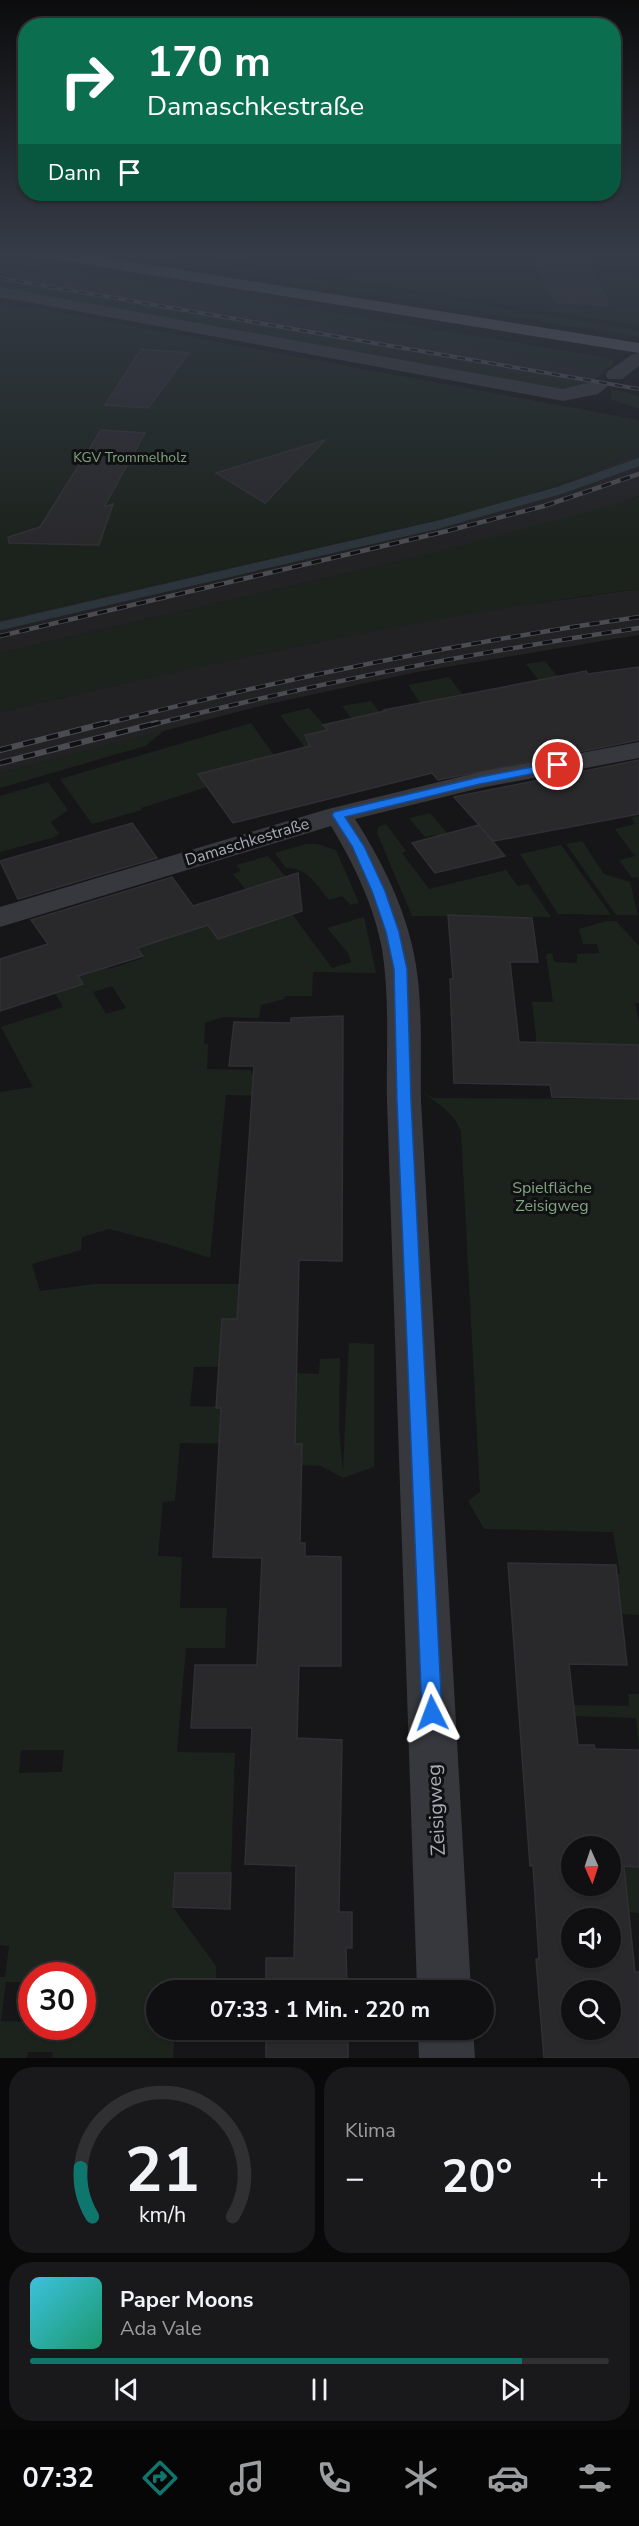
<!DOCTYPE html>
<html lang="de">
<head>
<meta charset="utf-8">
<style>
  :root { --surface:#101012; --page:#19191b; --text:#f1f3f6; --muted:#9c9d9f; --line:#303032; --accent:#0f766e }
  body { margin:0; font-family:"Nunito Sans",sans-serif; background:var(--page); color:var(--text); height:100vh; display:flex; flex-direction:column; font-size:22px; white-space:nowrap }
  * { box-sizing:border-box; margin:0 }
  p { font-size:20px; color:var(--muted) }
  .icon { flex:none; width:33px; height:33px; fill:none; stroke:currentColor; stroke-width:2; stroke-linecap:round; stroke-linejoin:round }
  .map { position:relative; height:2058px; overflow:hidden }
  .details { display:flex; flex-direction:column; gap:9px; padding:9px; background:#09090a; flex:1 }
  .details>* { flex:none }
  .banner { position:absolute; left:18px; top:18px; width:603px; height:183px; border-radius:24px; box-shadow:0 2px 4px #0004,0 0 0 2px var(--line); background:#0b6e4f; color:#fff; overflow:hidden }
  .needle { width:39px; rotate:177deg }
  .buttons { position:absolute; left:561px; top:1836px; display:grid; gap:12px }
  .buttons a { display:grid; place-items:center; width:60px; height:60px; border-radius:50%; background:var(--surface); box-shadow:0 2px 4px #0004,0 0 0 2px var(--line); font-size:30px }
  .speed { position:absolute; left:18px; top:1962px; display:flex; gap:12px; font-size:30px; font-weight:700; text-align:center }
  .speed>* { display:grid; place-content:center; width:78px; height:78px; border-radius:50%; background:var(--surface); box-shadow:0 2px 4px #0004,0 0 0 2px var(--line); line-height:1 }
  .speed .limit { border:9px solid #d22; background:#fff; color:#111 }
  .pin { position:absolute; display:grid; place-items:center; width:51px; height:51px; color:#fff; margin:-26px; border:3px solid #fff; border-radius:50%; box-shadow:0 2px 6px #0007 }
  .me { position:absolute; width:66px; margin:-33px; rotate:357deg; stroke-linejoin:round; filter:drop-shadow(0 0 4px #0008) }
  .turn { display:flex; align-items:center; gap:21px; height:126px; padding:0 30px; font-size:27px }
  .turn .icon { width:78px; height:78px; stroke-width:2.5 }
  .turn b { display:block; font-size:42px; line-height:51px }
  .then { display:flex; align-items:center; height:57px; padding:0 30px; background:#0003; gap:12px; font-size:22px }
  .big { font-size:45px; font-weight:700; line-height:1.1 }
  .details .card { flex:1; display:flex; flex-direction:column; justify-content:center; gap:9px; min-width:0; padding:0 21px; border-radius:24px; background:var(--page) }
  .details .dial { align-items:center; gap:0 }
  .dial svg { height:156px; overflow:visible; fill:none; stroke:var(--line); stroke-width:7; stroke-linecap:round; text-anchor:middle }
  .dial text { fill:var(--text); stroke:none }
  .song { display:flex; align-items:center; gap:18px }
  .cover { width:72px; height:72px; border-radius:9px; background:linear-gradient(135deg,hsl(190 70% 55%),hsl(160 70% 35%)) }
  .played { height:6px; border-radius:3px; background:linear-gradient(90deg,var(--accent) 85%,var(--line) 85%) }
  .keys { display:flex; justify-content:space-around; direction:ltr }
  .heat { display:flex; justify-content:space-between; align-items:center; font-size:33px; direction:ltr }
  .details .tiles { flex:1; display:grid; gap:9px; grid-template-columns:1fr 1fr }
  .card:last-child { grid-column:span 2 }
  .trip { position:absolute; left:146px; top:1980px; width:348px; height:60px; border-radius:30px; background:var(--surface); box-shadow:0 2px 4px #0004,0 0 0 2px var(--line); font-weight:700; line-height:60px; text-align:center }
  .dock { display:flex; height:96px; justify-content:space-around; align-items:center; background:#060607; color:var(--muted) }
  .dock .icon { width:42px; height:42px }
  .dock .current { color:var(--accent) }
  .dock b { font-size:27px; color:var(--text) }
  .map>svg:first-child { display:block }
</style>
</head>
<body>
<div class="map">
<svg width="639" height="2058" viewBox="0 0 639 2058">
  <rect width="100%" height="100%" fill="#161618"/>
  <g fill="#222225">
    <path d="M0 267 568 365 605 372 586 385 0 284Z"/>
    <path d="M639 453V496L615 505 522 533 0 653V620L501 505 564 483Z"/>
    <path d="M639 589V635L417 672 269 704 0 773V712L196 667 387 628 502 608Z"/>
  </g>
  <g fill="#1c231d" fill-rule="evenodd">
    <path d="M120 255H162L639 330V337Z"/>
    <path d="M191 255H639V325L610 321Z"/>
    <path d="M0 258 598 356 611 359 614 365 601 372 0 267Z"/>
    <path d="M0 282 584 384 564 390 56 300 0 287Z"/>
    <path d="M0 304 23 309 24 306 639 420V453L564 483 501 505 0 620Z"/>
    <path d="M612 389 639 396V409L611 399Z"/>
    <path d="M639 496V589C423 616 212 663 0 712V653L416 557 615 505Z"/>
    <path d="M545 661 572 695 553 698 526 664Z"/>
    <path d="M449 677 465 698 438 727 408 685Z"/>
    <path d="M371 701 402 741 364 734 342 706Z"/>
    <path d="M309 708 328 730 314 733V759L280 715Z"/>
    <path d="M251 723 274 755 199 775 207 787 141 808 142 810 92 824 60 779Z"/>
    <path d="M165 730 145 746 0 788V773Z"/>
    <path d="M48 782 68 810 51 822 59 834 52 838 0 852V796Z"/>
    <path d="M430 813 448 834 441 841 435 835 425 837 409 818Z"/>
    <path d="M639 816V881L638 877 632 878 619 860 635 856 615 829 635 824 631 817Z"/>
    <path d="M386 824 406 851 402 853 429 889 506 870 518 886 528 884 551 917 412 916 377 833 378 827Z"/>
    <path d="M582 841 604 874 630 882 638 915H616L566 844Z"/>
    <path d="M306 844H317L336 850 359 903 351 905 342 896 329 900C317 885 307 867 286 868L275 853Z"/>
    <path d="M561 845 611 915 558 914 520 854Z"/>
    <path d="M268 856 286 877 250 895 233 874 241 871 236 865Z"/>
    <path d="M292 914 332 968 351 962 348 953 327 928 364 917 376 973 313 972 312 996H285L284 999 261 1005 259 1018 223 1017 205 1023 204 1044H208L207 1069 251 1070C253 1083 275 1090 286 1096L226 1095 210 1258 167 1244 109 1229 82 1237 81 1250 32 1264 40 1291 95 1284H297L294 1320 222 1319 219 1367H194L190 1406 296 1409 297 1373 319 1374 320 1359 340 1358 339 1429 343 1471 349 1343 374 1344V1467L343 1478 321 1466 301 1465 302 1444 180 1443 175 1501 163 1502 158 1556 182 1557 180 1608H227L225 1648H186L177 1752 235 1753 231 1873H176L173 1907 216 1966V1990H156V2030H175L173 2058H52L53 2052H28L27 2058H0V1977H5L9 1946 0 1945V1092L33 1087 1 1027 63 1007 55 993 83 984 79 976 88 973 84 966 102 960 109 969 143 958 137 948 208 925 219 939ZM112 986 126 1008 106 1014 93 992ZM21 1750H64L62 1772 19 1773ZM32 1976H82V2026H32L31 2022 1 2021 6 1982H32Z"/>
    <path d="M607 921H616L639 946V1003H635L639 1023V1615L621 1614 615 1574H620L613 1532 484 1529 468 1501 480 1492 461 1132C454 1112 438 1104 422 1092L433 1098 605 1099 604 1092 538 1054 532 1002H553L546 954 552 953 554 962 577 963V954L599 953 597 944H583L579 929Z"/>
    <path d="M628 1694H639V1750L636 1718 572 1716 571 1705 629 1706Z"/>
    <path d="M625 1866 639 1867V1913L629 1912Z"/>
  </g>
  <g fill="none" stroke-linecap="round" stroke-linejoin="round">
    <path stroke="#2c353c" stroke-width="8" d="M0 626 441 524 561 490 639 462"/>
  </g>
  <g fill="#29292c" stroke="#303034" stroke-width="1.5" fill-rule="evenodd">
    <path d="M588 260 590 265H592L609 306 555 302 534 261Z"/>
    <path d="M141 349 189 353 148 408 105 405Z"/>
    <path d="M101 430 145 433 104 507 113 504 99 545 9 543 8 537 40 527Z"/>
    <path d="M325 440 265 503 216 473Z"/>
    <path d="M639 667V740L438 780 432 773 233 823 198 774 310 746 305 735 328 730 323 725 385 711 384 710 586 671 588 674Z"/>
    <path d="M639 760V814L494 841 479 825 505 856 435 873 412 843 479 825 454 797Z"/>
    <path d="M132 823 157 858 18 899 0 861Z"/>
    <path d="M298 873 302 911 218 939 208 925 137 948 143 956 78 976 83 984 0 1011V959L48 944 31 920 172 877 193 906Z"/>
    <path d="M448 915 532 918 538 962H510L519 1042 639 1045V1099L552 1097 550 1085 454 1083 450 979H453Z"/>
    <path d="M343 1016 342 1261 299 1260 295 1444H302L300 1543H305V1556L341 1557V1666H299L297 1738 342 1740 339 1912H352V1948H346L347 1990H266V1958H294L296 1866 245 1864 252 1728H191L195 1665H257L262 1558 213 1557 221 1408H216L222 1319H237L254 1066H229L234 1022 291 1023V1018Z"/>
    <path d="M508 1563 616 1565 627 1665 569 1664 578 1745H594L595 1749 639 1750V1867L624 1866 635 1972H639V2058H544L536 1959H539L533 1865 530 1866ZM572 1846H610V1886H572ZM572 1918H610V1958H572ZM572 1990H610V2030H572Z"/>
    <path d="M175 1873H231L230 1909 173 1907Z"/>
    <rect x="266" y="2030" width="82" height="28"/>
  </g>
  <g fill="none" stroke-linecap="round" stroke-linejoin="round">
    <g fill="#37383d" fill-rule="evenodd">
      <path d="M0 287 563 389 599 380 606 382 608 386 598 394 563 401 0 297Z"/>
      <path d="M639 353V366L622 379H608L606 375 608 371 633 354Z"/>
      <path d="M639 742V758L480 788 355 819C380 858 401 899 412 945 424 995 420 1049 421 1101L471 1990H417L387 1101C386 1051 390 999 382 949 374 906 354 864 331 826L0 927V907L328 809 480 772Z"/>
      <path d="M418 2030H473L475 2058H419Z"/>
    </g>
    <path fill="#53555c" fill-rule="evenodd" d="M50 255H89L639 343V353L58 260Z"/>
    <g stroke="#4a4c52" stroke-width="4">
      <path id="rail-far2" d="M0 278 639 389"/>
    </g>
    <g stroke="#4a4c52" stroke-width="4.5">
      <g id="rail-far1">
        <path d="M0 636 447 531 544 506 639 474"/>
        <path d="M100 725C278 680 457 643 639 617"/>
        <path d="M151 725C312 684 475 652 639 628"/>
      </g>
    </g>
    <g stroke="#4a4c52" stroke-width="6">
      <g id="rail">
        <path d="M0 750 106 723"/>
        <path d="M0 763 157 723"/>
      </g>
    </g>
    <use href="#rail-far2" stroke="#111113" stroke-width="2" stroke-dasharray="8" stroke-linecap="butt"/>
    <use href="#rail-far1" stroke="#111113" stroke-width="3" stroke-dasharray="10" stroke-linecap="butt"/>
    <use href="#rail" stroke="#111113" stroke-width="4" stroke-dasharray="12" stroke-linecap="butt"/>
  </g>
  <linearGradient id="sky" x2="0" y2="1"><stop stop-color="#0c0c0d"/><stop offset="0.47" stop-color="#363c48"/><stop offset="1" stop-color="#363c48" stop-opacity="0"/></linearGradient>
  <rect width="639" height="543" fill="url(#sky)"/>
  <path fill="#1a73e8" stroke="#114b97" stroke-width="1.5" d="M558 762 562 763V768L480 784 345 817 364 846 385 891 399 932 407 969 411 1101 442 1713 439 1720 432 1723 425 1720 422 1713 397 1101 394 969 386 932 372 891 352 846 332 815 334 812 480 777Z"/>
  <g text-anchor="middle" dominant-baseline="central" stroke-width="6" stroke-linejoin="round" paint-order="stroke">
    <g font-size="14" fill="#7fa381" stroke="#111113">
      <text x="130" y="457">KGV Trommelholz</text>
    </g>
    <g font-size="16" fill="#a8adb8" stroke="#111113">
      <text transform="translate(247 842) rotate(-17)">Damaschkestraße</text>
    </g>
    <g font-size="16" fill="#7fa381" stroke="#111113">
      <text x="552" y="1188">Spielfläche<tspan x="552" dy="18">Zeisigweg</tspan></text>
    </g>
    <g font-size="20" fill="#a8adb8" stroke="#111113">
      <text transform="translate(436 1810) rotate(-93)">Zeisigweg</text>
    </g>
  </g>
</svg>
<div class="buttons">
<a><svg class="needle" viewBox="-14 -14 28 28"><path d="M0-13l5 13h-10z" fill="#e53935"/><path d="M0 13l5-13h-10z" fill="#9c9d9f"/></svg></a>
<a><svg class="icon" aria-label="sound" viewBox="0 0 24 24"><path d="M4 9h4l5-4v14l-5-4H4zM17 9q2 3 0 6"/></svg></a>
<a><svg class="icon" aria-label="search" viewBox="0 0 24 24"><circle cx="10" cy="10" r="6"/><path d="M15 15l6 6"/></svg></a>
</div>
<div class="speed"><div class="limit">30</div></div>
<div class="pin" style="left:558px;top:765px;background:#d93025"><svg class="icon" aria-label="arrive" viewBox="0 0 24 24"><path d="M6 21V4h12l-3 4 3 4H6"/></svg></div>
<svg class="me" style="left:432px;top:1713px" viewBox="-20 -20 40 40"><path d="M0-17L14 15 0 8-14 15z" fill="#1a73e8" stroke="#fff" stroke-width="4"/></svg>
<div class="trip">07:33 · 1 Min. · 220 m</div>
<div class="banner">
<div class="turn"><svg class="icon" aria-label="right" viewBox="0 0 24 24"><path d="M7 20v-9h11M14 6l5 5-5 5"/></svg><div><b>170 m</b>Damaschkestraße</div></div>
<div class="then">Dann<svg class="icon" aria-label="arrive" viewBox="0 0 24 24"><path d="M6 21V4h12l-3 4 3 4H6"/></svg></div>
</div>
</div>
<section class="details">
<div class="tiles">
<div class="card dial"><svg viewBox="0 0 100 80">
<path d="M14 69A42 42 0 1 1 86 69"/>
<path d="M14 69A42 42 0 0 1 8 44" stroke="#0f766e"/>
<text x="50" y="56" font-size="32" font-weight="700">21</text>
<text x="50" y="72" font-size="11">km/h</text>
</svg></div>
<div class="card"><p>Klima</p>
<div class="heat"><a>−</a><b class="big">20°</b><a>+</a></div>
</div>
<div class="card">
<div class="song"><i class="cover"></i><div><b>Paper Moons</b><p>Ada Vale</p></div></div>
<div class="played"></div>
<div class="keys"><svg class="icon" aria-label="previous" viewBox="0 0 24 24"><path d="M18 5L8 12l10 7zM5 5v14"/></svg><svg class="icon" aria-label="pause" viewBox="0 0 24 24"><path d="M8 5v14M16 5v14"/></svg><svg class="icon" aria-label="next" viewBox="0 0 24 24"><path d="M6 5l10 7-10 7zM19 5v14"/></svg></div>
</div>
</div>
</section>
<nav class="dock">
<b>07:32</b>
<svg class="icon current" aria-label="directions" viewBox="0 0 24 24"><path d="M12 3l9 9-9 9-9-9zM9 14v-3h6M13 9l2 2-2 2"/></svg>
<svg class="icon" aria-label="music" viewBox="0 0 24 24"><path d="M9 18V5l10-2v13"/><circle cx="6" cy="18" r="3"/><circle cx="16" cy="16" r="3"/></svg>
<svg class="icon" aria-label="phone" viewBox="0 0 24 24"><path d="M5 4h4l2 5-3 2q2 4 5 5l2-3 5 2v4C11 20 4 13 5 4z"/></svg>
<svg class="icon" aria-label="climate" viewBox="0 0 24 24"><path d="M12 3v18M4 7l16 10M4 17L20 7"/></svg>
<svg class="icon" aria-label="car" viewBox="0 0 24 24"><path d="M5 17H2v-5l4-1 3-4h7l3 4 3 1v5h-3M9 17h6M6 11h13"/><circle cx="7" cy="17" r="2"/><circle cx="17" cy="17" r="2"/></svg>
<svg class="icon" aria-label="filters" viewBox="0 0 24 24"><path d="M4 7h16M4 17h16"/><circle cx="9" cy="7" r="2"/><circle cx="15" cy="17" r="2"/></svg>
</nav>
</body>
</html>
